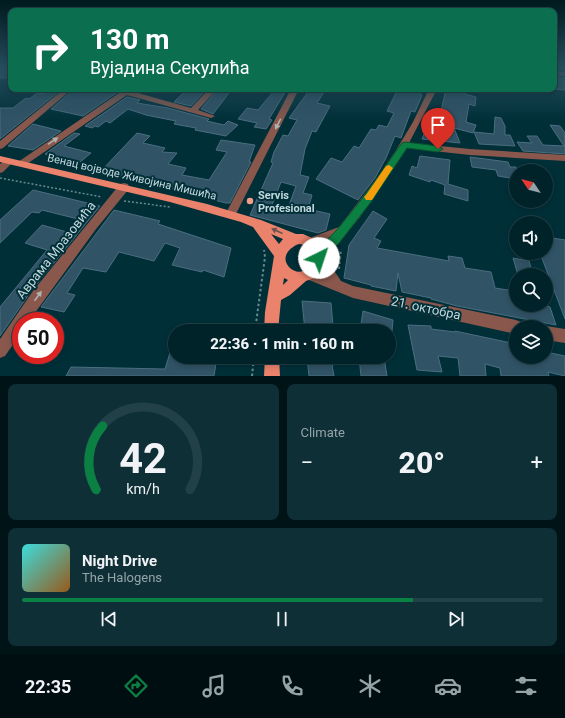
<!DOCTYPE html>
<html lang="en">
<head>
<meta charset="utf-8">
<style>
  :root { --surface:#00232a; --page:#0e2f36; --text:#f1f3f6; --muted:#95a4a8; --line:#224047; --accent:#0b8043 }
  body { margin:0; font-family:Roboto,sans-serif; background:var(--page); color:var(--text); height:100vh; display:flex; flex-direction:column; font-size:15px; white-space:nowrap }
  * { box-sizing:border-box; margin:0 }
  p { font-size:13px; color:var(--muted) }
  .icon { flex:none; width:22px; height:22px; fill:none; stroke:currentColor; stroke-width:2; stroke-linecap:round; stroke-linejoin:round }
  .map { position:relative; height:376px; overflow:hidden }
  .details { display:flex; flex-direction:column; gap:8px; padding:8px; background:#001317; flex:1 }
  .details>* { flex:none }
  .guide { position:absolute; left:8px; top:8px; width:549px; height:84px; border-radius:8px; box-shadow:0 2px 6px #0003,0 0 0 1px var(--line); background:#0b6e4f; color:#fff; overflow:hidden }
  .needle { width:26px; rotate:305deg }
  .buttons { position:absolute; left:509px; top:164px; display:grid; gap:8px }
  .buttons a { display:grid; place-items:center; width:44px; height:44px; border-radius:50%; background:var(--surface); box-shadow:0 2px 6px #0003,0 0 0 1px var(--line); font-size:20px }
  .speed { position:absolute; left:12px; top:312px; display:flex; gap:8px; font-size:20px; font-weight:700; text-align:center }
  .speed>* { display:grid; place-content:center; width:52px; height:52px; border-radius:50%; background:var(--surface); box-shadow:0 2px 6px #0003,0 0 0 1px var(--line); line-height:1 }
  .speed .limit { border:6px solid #d22; background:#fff; color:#111 }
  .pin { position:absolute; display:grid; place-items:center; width:34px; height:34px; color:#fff; margin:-41px -17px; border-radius:50% 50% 50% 0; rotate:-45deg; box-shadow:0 0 4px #0007 }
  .pin .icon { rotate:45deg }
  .me { position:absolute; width:44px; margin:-22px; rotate:41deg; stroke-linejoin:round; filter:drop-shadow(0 0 3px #0008) }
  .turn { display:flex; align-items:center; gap:14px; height:84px; padding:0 16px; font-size:18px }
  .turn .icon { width:52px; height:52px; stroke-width:2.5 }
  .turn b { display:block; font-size:28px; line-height:34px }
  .big { font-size:30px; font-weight:800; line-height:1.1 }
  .details .widget { flex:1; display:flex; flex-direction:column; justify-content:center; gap:6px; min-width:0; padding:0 14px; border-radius:8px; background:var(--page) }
  .details .dial { align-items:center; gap:0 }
  .dial svg { height:104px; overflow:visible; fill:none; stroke:var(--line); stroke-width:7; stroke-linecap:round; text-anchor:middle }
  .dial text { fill:var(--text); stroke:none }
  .song { display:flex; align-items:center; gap:12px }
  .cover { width:48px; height:48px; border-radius:6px; background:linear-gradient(135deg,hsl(180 70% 55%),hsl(30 70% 35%)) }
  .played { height:4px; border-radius:2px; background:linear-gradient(90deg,var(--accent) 75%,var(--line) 75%) }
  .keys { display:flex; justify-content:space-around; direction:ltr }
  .heat { display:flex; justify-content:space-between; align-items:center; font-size:22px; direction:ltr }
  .details .tiles { flex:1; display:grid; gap:8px; grid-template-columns:1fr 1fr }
  .widget:last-child { grid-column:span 2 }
  .trip { position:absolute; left:168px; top:324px; width:228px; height:40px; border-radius:20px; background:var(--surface); box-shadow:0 2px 6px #0003,0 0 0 1px var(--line); font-weight:800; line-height:40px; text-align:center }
  .tab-bar { display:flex; height:64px; justify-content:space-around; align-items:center; background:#000e11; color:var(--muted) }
  .tab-bar .icon { width:28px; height:28px }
  .tab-bar .selected { color:var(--accent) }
  .tab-bar b { font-size:18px; color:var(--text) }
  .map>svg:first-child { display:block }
</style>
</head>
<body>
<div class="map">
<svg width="565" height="376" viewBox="0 0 565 376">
  <rect width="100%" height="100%" fill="#002f38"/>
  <g fill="#305365" stroke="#4b6e81" fill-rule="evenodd">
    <rect x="0" y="68" width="11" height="10"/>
    <path d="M554 78H565V90L554 89Z"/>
    <path d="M49 89H62L0 139V108H13L26 98 29 99 37 93 44 94Z"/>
    <path d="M94 89H122L83 116 51 109 73 90 88 93Z"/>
    <path d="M187 89H207L191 106 174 102Z"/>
    <path d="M218 89H232L213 114 201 109Z"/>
    <path d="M278 89H287L269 119 272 120 266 129 254 127 257 123 238 119 247 108 258 110 273 92 276 93Z"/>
    <path d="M314 89H326L317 103 330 106 316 132 312 131 305 149 300 175 309 177 303 193 312 195 308 209 330 214 326 230 318 233 250 215 273 163 271 162 274 152 283 135 288 136 297 120 289 118 308 92 313 93ZM281 182 296 186 288 208 272 205Z"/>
    <path d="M398 89H422L420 94 422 95 415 112 411 111 401 138 395 136 386 158 375 178 358 200 316 179 331 158 342 162 354 146 359 148 371 129 376 130 379 125 387 127 394 113 387 111Z"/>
    <path d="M446 89H467L465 94 476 97 475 106 469 104 466 122 476 125 473 133 454 128 460 143 422 139 429 123 433 124 439 110 441 111Z"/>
    <path d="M127 97 140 100 137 103 168 108 209 119 207 121 224 125 228 121 238 125 226 136 195 130 196 128 174 124 176 121 146 115 128 109 110 123 106 121 98 127 95 126 92 128 85 126Z"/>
    <path d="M495 117 501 118 505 126V135H510L515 146 479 144 474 132 494 134Z"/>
    <path d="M33 124 61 131 33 150 8 146Z"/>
    <path d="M550 125 560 126 565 133V154L523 151 517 142 532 143 527 136H537L543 145 564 146Z"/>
    <path d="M74 133 80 134 64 146 91 153 79 163 45 154Z"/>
    <path d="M137 133 150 136 143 143 165 148 162 152 177 153 168 164 186 168 182 175 209 180 227 152 216 150 221 140 255 145 249 162H251L230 203H226L101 171Z"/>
    <path d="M420 156 450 160 448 184 468 190V201L444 194 445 185 431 180 430 182 409 175 412 166 417 168Z"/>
    <path d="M470 157 508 162 510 167H516V179L498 176 496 170 472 167Z"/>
    <path d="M33 190 100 206 32 290 0 336V307L47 250 25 243 42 225 67 232 78 219 42 210 39 213 32 212 0 243V220Z"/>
    <path d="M114 210 160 221 158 224 231 248 224 277 203 270 202 272 172 265 180 248 165 243 154 261 119 252 106 272 83 268 67 293 75 295 64 312 41 307Z"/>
    <path d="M373 211 387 219 374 238 381 241 377 248 449 261 448 256 462 258 465 268 491 272 495 288 514 291 516 305H543L550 307 556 325 457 306 431 299V298L402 292 398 273 396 291 371 286V285L344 278 349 245Z"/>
    <path d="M546 237 565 240V319L540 253H546Z"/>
    <path d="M513 258 529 261 533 275H518Z"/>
    <path d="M302 301 331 303 333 326H324V331H305Z"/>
    <path d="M363 311 393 320 392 331H360Z"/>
    <path d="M408 325 431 326V329L455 332V331L516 344V357H546V352L565 356V376L548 372 549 376H501L500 368 485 364 486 376H460L458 358 438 356 442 372 417 370Z"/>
    <path d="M173 343H175V357H217L214 376H66L71 367 165 369Z"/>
    <path d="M307 357H357V361L332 365 334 376H309Z"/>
    <path d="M359 357H384L387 376H361Z"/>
  </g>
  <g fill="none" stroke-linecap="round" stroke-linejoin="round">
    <g stroke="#688a91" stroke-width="1.5" stroke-dasharray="2 2" stroke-linecap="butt">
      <path d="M0 178 102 197"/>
      <path d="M124 201 170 207"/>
    </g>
    <g stroke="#688a91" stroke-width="2" stroke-dasharray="2.5 2.5" stroke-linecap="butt">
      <path d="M339 269 341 249"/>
      <path d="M255 331 265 257 264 250"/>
      <path d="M252 376 254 357"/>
    </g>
    <g fill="#8a574c" fill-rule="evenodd">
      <rect x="554" y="72" width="11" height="4"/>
      <path d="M64 89H72L3 148 0 149V141Z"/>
      <path d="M125 89H134L131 91 191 108 209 89H217L198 110 215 116 211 118 127 95 24 166H18L16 164 18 162Z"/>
      <path d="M291 89H299L235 216 231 217 227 216 226 213Z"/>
      <path d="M429 89H437L409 143 470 149 565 155V161L470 155 406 148 360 217 338 244 325 257 341 281 353 286 516 320 521 322 523 327H516V334L353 298 304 278 302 274 304 270 308 268 322 274C312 257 310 257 325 243L311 248 307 247 305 243 307 239 339 227 374 182 395 152 413 122Z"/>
      <path d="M9 158 14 161 3 172 0 173V164Z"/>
      <path d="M124 183 128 184 129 187 128 190 96 229 29 321H21V333L5 356 0 358V339L33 291 120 184Z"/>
      <path d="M546 326 565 329V343L546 340V327H543Z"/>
    </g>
    <g fill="#ea826c" fill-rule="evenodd">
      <path d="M0 156 207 204 261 220 296 234H303L312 238 319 244 323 254 324 262 320 271 314 278 306 281 290 295 281 300 278 331H264L265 312 274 256 253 227 241 222 170 202 0 162ZM271 234 283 239 279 244ZM299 244C325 246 307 285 289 267 280 257 290 247 299 244ZM284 278 288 280 283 285Z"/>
      <path d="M265 357H279L280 376H264Z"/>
    </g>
  </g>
  <defs><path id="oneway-solid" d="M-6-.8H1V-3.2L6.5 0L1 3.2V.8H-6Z"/></defs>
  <g fill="#b0b1b2">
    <use href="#oneway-solid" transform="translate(278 124) rotate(117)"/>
    <use href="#oneway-solid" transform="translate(53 141) rotate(-34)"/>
    <use href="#oneway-solid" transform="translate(38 296) rotate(-54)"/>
  </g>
  <use fill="#69544f" href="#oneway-solid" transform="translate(277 231) rotate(-156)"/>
  <linearGradient id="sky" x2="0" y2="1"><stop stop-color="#001a1f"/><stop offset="0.56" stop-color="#264d5e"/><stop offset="1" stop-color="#264d5e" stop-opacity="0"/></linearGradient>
  <rect width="565" height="121" fill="url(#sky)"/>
  <path fill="#0b8043" stroke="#07532c" d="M405 142 438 146 443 149 438 152 407 148 371 202 339 243 325 257 323 261 319 263 315 261 314 255C318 247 334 234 341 225 363 199 382 171 402 143Z"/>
  <path fill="#f59e0b" d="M389 165 393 168 372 200H366L364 197 366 195 386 166Z"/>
  <circle fill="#f49e8a" stroke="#002f38" stroke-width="1.5" cx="250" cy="201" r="4"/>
  <g text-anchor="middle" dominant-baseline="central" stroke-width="4" stroke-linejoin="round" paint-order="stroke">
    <g font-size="11" fill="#c1d8dd" stroke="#002f38">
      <text transform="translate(132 177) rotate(13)">Венац војводе Живојина Мишића</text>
    </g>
    <g font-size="11" font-weight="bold" fill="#c1d8dd" stroke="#002f38" text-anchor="start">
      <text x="258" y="195">Servis<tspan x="258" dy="13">Profesional</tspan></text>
    </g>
    <g font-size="13" fill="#c1d8dd" stroke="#002f38">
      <text transform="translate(56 250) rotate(-52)">Аврама Мразовића</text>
      <text transform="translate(426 308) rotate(12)">21. октобра</text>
    </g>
  </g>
</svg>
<div class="buttons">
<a><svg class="needle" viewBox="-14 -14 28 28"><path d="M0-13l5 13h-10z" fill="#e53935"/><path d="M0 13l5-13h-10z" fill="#95a4a8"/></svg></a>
<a><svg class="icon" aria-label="sound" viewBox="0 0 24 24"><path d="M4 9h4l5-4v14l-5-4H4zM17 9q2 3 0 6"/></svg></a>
<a><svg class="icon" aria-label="search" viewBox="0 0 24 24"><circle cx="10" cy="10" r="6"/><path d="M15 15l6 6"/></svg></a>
<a><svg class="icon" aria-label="layers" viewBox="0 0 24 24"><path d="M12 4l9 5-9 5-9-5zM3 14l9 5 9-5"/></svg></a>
</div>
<div class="speed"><div class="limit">50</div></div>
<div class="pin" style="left:438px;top:149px;background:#d93025"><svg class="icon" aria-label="arrive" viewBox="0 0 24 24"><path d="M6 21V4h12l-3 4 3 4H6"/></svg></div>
<svg class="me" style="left:319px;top:258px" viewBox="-20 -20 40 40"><circle r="19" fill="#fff"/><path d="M0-13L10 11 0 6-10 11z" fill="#0b8043"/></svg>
<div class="trip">22:36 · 1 min · 160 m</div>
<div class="guide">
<div class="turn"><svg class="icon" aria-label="right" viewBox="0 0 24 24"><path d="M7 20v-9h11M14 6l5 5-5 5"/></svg><div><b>130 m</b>Вујадина Секулића</div></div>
</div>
</div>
<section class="details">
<div class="tiles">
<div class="widget dial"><svg viewBox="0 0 100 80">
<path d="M14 69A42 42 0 1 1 86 69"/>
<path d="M14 69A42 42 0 0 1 19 20" stroke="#0b8043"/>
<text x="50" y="56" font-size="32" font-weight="700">42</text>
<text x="50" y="72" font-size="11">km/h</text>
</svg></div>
<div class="widget"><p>Climate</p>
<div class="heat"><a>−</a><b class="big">20°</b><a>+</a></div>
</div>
<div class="widget">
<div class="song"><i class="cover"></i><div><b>Night Drive</b><p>The Halogens</p></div></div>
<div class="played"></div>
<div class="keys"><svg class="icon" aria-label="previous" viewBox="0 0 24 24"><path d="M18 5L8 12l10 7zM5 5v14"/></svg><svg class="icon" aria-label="pause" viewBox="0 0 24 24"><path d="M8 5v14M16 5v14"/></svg><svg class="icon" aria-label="next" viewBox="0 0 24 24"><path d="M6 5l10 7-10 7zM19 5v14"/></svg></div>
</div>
</div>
</section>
<nav class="tab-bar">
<b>22:35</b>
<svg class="icon selected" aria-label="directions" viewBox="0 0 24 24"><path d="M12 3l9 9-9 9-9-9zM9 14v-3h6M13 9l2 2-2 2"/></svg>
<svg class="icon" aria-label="music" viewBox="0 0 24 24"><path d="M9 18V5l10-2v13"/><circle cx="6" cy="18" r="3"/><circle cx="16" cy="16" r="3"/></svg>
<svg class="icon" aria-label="phone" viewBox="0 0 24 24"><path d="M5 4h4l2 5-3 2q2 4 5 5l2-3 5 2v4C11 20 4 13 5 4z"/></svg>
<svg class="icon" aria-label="climate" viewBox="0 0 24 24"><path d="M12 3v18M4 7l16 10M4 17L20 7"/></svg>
<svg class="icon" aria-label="car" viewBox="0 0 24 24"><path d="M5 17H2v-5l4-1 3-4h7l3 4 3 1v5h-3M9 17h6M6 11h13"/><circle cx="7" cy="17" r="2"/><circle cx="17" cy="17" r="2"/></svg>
<svg class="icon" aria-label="filters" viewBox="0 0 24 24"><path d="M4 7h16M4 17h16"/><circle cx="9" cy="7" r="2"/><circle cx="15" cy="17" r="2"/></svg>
</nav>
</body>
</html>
